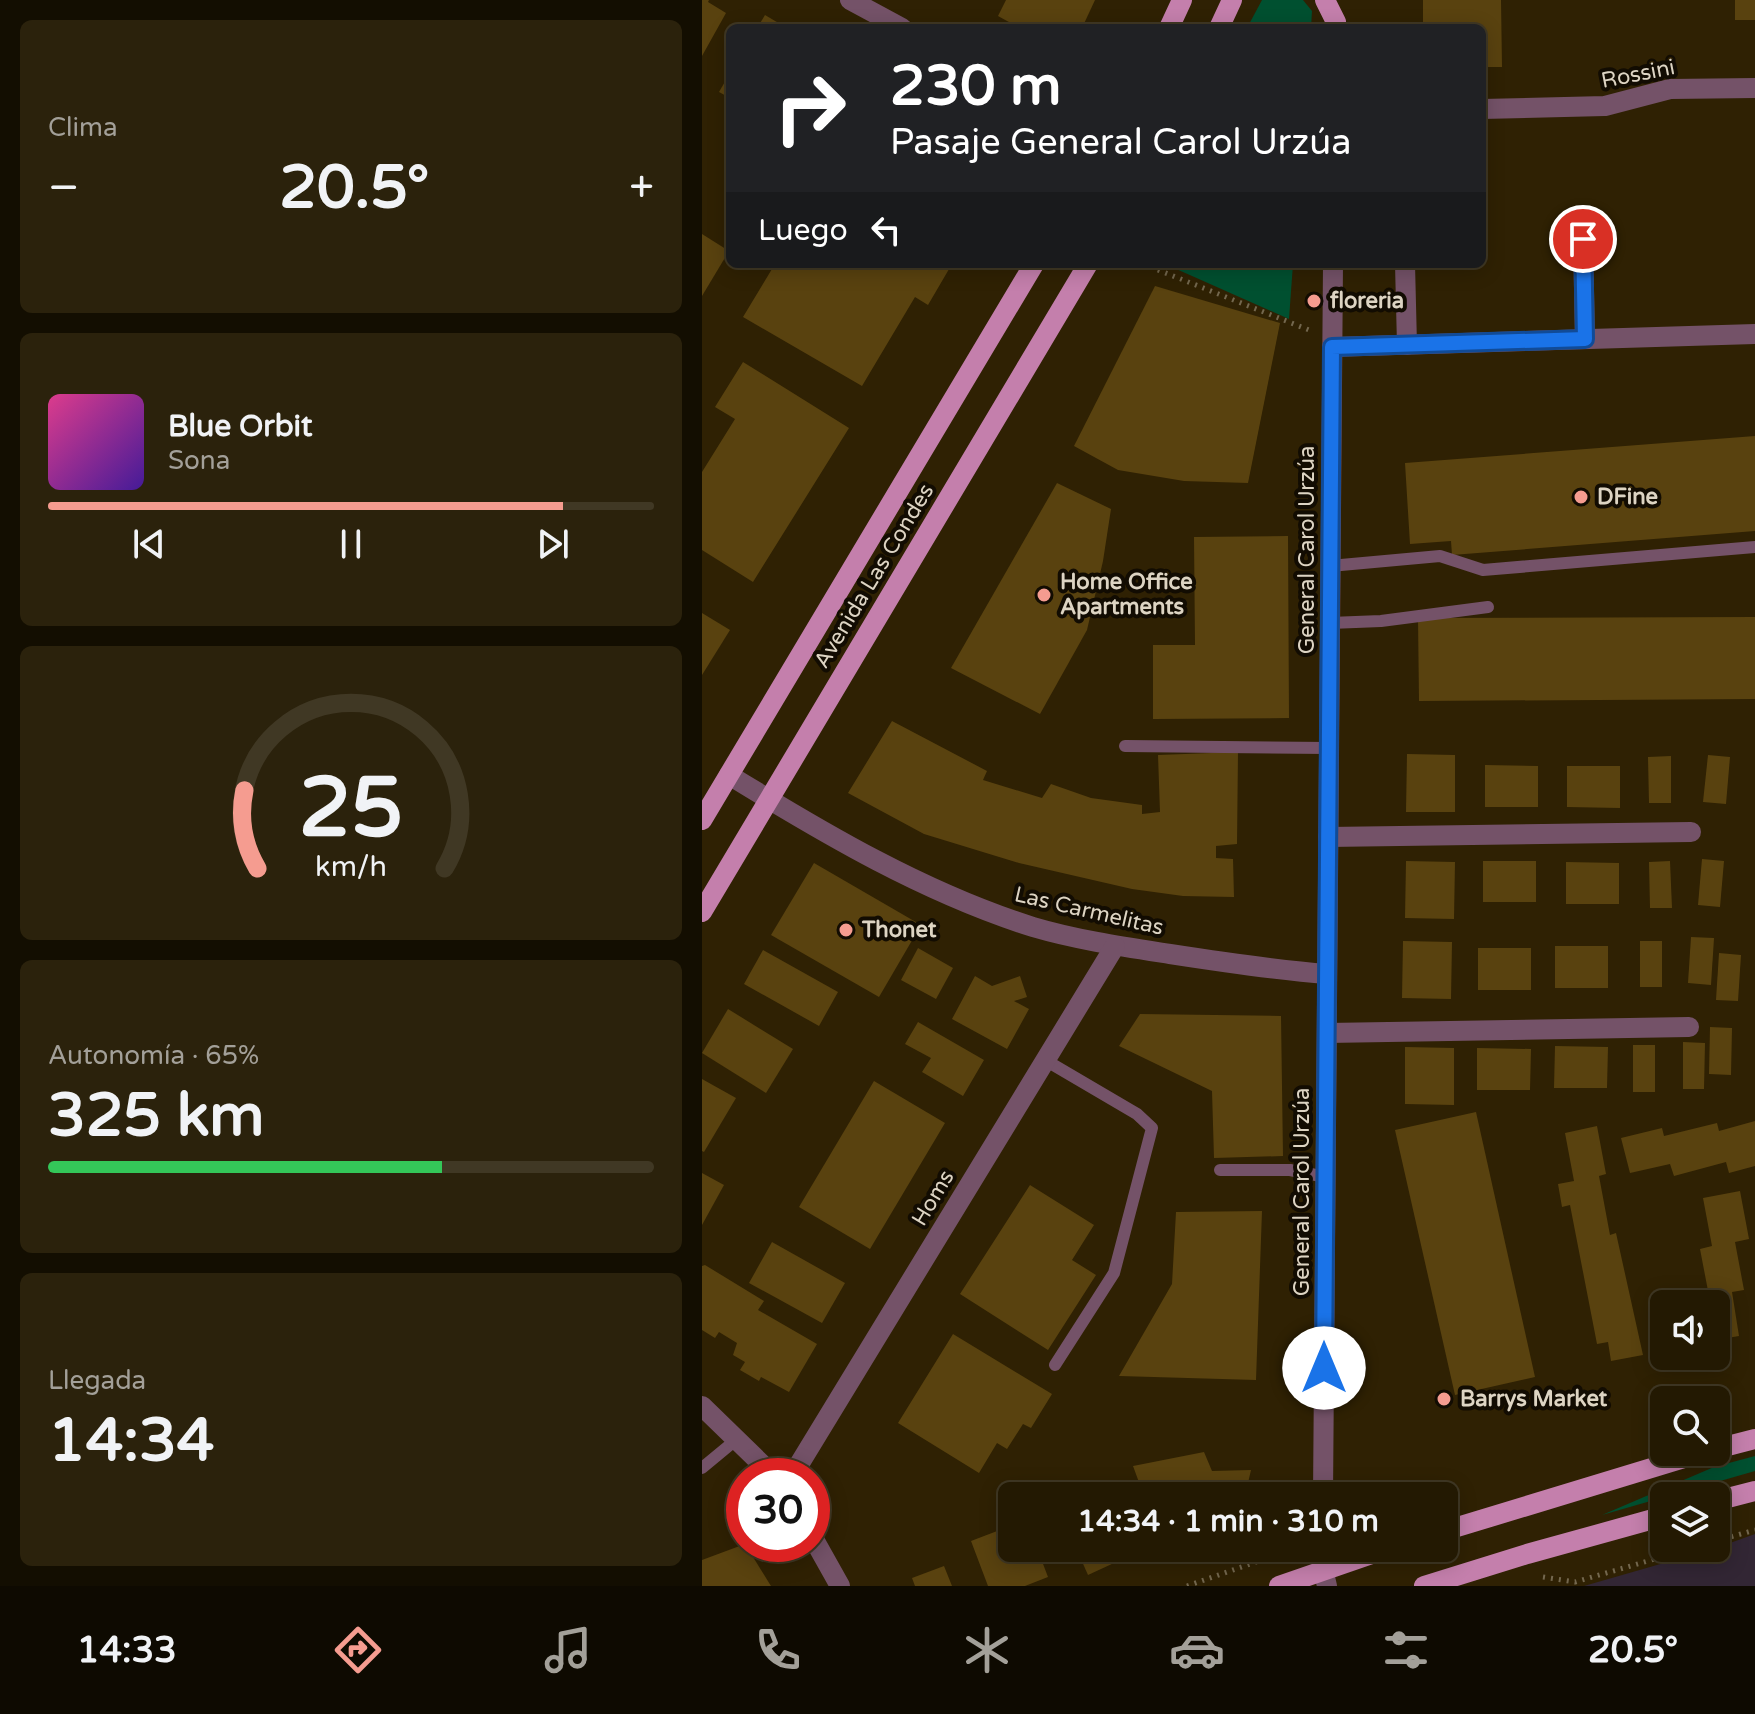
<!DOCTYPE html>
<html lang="es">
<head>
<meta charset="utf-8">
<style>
  :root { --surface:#231902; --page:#2b220c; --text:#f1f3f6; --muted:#a3a099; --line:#403824; --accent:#f59c90 }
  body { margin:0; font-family:"Varela Round",sans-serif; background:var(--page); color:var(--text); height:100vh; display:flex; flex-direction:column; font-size:30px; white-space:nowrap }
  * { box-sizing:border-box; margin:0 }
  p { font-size:26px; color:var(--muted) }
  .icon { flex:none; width:44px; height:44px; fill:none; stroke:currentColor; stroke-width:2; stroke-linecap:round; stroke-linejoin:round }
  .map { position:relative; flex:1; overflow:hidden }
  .drawer { display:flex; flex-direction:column; gap:20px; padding:20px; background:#130e01; width:702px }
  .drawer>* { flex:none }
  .banner { position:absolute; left:24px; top:24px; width:760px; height:244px; border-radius:12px; box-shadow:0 4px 20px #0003,0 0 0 2px var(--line); background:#202124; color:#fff; overflow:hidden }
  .fabs { position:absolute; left:948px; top:1290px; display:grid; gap:16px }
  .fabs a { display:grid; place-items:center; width:80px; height:80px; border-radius:12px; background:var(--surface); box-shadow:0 4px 20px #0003,0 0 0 2px var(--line); font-size:40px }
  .speed { position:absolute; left:24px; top:1458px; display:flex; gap:16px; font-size:40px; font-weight:700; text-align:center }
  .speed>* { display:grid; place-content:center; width:104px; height:104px; border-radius:50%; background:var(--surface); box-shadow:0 4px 20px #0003,0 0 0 2px var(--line); line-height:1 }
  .speed .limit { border:12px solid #d22; background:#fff; color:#111 }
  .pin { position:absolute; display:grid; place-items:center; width:68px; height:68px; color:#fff; margin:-34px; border:4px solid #fff; border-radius:50%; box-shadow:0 2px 8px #0007 }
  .me { position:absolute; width:88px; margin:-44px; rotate:0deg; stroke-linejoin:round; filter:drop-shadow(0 0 6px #0008) }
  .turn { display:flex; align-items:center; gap:28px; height:168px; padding:0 32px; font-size:36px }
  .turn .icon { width:104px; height:104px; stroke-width:2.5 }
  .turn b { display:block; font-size:56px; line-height:68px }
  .then { display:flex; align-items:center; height:76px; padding:0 32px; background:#0003; gap:16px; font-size:30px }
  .big { font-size:60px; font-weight:800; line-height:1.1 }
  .drawer .card { flex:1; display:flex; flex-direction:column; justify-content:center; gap:12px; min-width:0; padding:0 28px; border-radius:12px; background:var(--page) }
  .drawer .dial { align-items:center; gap:0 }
  .dial svg { height:208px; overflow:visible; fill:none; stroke:var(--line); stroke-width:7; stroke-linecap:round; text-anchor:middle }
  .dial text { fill:var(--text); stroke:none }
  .song { display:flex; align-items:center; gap:24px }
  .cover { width:96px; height:96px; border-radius:12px; background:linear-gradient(135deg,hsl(330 70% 55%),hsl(260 70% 35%)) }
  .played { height:8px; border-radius:4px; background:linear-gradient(90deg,var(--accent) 85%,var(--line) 85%) }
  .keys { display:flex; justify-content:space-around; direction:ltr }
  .heat { display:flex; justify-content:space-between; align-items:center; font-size:44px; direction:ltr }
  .charge { height:12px; border-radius:6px; background:linear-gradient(90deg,#34c759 65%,var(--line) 0) }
  .trip { position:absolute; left:296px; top:1482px; width:460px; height:80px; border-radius:12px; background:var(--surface); box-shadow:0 4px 20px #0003,0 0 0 2px var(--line); font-weight:800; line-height:80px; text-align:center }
  .dock { display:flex; height:128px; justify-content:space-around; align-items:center; background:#0e0a01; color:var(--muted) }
  .dock .icon { width:56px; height:56px }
  .dock .selected { color:var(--accent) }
  .dock b { font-size:36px; color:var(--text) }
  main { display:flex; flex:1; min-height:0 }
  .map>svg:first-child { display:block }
</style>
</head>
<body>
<main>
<section class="drawer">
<div class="card"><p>Clima</p>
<div class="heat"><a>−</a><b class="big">20.5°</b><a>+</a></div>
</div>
<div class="card">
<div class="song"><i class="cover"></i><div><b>Blue Orbit</b><p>Sona</p></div></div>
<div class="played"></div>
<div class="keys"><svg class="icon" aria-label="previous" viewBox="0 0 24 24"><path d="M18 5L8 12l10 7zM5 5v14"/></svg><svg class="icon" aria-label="pause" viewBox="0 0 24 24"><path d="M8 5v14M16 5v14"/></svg><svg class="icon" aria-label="next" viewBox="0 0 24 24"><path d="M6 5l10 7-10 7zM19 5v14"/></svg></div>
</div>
<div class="card dial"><svg viewBox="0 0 100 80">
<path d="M14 69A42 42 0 1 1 86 69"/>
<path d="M14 69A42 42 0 0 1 9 39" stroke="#f59c90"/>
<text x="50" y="56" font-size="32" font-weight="700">25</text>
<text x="50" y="72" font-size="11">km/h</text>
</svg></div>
<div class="card"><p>Autonomía · 65%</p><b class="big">325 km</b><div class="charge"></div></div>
<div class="card"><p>Llegada</p><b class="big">14:34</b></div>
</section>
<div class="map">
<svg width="1053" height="1586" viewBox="0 0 1053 1586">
  <rect width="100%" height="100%" fill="#2f2103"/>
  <path fill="#322634" d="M1053 1534V1586H882L1014 1548Z"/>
  <g fill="#005030">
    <path d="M560 0H601L610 11 609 28H545Z"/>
    <path d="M463 264H591L587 319Z"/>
    <path d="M1053 1456V1471L900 1515 1012 1467Z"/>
  </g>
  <g fill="#59420f">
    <path d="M0 0H7L6 2 24 13 0 56Z"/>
    <path d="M304 0H393L380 28H318L296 16Z"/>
    <path d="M721 0H799L800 67H780V28H721Z"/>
    <rect x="1033" y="0" width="20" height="20"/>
    <path d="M63 15 85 28H55Z"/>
    <path d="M28 73V98L17 92Z"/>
    <path d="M0 234 27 251 0 296Z"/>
    <path d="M73 264H250L226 305 213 297 160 386 41 317Z"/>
    <path d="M453 286 578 323 546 483 482 481 416 470 372 446Z"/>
    <path d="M41 362 147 428 51 582 0 550V472L33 419 13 407Z"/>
    <path d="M1053 436V531L750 555 749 541 708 544 703 463Z"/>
    <path d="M355 483 409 509 401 561 385 630 338 714 249 668Z"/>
    <path d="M586 536 587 718 451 719V645H493L492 537Z"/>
    <path d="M0 613 28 630 0 675Z"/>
    <path d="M1053 617V699L717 701 716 618Z"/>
    <path d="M190 721 285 771 281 780 340 798 349 784 389 798 440 805V814L458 812 456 755 536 752 535 844 514 846V858L531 859 532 897 481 896 430 889 317 863 222 834 146 793Z"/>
    <path d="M705 754 753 755V812H704Z"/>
    <path d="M1006 755 1028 757 1024 804 1001 802Z"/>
    <path d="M969 756V803H947L946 757Z"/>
    <path d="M783 765 836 766V807H783Z"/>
    <path d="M865 766H918V808L865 807Z"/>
    <path d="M1000 859 1022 861 1018 907 996 905Z"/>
    <path d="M704 861 753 862 752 919 703 918Z"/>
    <rect x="781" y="861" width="53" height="41"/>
    <path d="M968 861 970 908H948L947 862Z"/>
    <path d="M864 862 917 863V904H864Z"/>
    <path d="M112 863 219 925 177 997 69 935Z"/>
    <path d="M989 937 1012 938 1009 985 986 983Z"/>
    <path d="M701 941 750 942 749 999 700 998Z"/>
    <rect x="938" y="941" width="22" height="46"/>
    <rect x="853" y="946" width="53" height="42"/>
    <path d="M216 948 251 968 234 999 199 980Z"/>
    <rect x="776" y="948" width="53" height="42"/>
    <path d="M61 950 136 992 117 1026 42 984Z"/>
    <path d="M1017 953 1039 955 1036 1001 1014 1000Z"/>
    <path d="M273 976 290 986 318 976 325 997 312 1001 327 1009 305 1049 250 1019Z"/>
    <path d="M26 1009 91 1049 64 1093 0 1053Z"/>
    <path d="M438 1014 579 1016 581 1156 512 1158 510 1091 417 1046Z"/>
    <path d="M216 1022 282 1060 261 1096 220 1072 229 1058 203 1044Z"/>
    <path d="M1008 1027 1030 1028 1029 1075 1007 1074Z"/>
    <path d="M981 1042 1003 1043 1002 1089H981Z"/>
    <rect x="931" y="1045" width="22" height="47"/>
    <path d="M853 1046 906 1047 905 1088H852Z"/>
    <path d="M703 1047 752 1048V1105L703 1104Z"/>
    <path d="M775 1048 829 1049 828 1090H775Z"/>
    <path d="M0 1079 34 1098 2 1152 0 1151Z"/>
    <path d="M172 1081 243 1123 168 1249 97 1207Z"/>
    <path d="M774 1112 833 1377 753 1395 693 1130Z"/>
    <path d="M1053 1121V1166L1027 1173 1024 1162 972 1176 968 1164 928 1173 919 1138 960 1128 962 1136 1015 1123 1017 1131Z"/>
    <path d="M895 1126 904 1174 897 1176 908 1235 914 1233 941 1355 909 1361 906 1342 895 1344 868 1205 860 1207 856 1184 872 1181 863 1133Z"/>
    <path d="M0 1173 22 1185 0 1225Z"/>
    <path d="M328 1185 392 1225 370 1260 394 1275 346 1350 258 1294Z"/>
    <path d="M1038 1191 1047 1239 1033 1242 1042 1290 1030 1292 1037 1336 1014 1340V1304H995L994 1298 1007 1296 998 1249 1010 1246 1001 1198Z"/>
    <path d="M560 1211 554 1380 417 1376 470 1284 474 1212Z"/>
    <path d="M70 1242 143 1283 120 1323 47 1283Z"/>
    <path d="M3 1265 62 1301 56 1310 115 1344 87 1392 59 1377 57 1381 38 1370 43 1362 31 1355 35 1343 17 1332 13 1338 0 1330V1266Z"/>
    <path d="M251 1334 350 1394 329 1428 321 1424 305 1449 295 1443 277 1473 196 1423Z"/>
    <path d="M502 1452 510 1471 549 1470 543 1496H442L431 1466Z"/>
    <path d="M393 1487 397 1496H372Z"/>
    <path d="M303 1528 312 1552 322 1548H335L346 1577 323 1586H286L269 1541Z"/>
    <path d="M43 1544 69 1586H0V1560Z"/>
    <path d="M374 1548H420L425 1557 386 1575Z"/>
    <path d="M242 1566 250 1586H213L210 1578Z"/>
  </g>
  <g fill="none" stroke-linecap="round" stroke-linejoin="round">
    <g stroke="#73674e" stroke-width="5" stroke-dasharray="2 6" stroke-linecap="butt">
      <path d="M441 264 607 330"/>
      <path d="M1014 1541 1053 1530"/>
      <path d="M841 1577 873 1582 991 1548"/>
      <path d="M485 1586 594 1548"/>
    </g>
    <g stroke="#745268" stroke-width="12">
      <path d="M628 566 738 556 781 570 1053 547"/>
      <path d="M628 623 679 621 786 607"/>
      <path d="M423 746 627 748"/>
      <path d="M343 1060 435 1114 450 1128 412 1273 353 1365"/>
      <path d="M518 1170H588L624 1177"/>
      <path d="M0 1468 35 1439"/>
    </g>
    <g stroke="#745268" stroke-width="20">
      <path d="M148 0 200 28"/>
      <path d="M780 109 903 106 968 89 1053 88"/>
      <path d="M881 239 883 339"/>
      <path d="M703 264 705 345"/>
      <path d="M630 347 1053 334"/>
      <path d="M27 775C123 834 223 893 331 927 375 940 423 947 468 954 520 962 573 970 625 974"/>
      <path d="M626 837 989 832"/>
      <path d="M625 1033 987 1027"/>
      <path d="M0 1406 72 1476"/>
      <path d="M90 1476 413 946"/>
      <path d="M621 1496 631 264"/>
      <path d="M110 1536 138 1586"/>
      <path d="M621 1548V1569L625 1586"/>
    </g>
    <g stroke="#c47fac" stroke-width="20">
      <path d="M623 0 634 22"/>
      <path d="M467 28 480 0"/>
      <path d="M517 28 530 0"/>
      <path d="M0 820 332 264"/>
      <path d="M0 912 386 264"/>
      <path d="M1014 1449 1053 1439"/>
      <path d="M1014 1501 1053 1491"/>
      <path d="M742 1531 1002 1452"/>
      <path d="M577 1586 687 1548"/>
      <path d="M722 1586 825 1554 962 1516"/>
    </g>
  </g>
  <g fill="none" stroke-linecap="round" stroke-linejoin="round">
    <g stroke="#114b97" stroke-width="20">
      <path id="route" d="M622 1368 630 347 883 339 881 239"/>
    </g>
    <use href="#route" stroke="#1a73e8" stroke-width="14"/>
  </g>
  <g fill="#f59c90" stroke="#120c02" stroke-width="3">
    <circle cx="612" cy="301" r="8"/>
    <circle cx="879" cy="497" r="8"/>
    <circle cx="342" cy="595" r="8"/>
    <circle cx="144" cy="930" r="8"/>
    <circle cx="742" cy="1399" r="8"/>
  </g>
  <g text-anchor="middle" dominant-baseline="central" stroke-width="8" stroke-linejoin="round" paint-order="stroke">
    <g font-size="22" fill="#ddd4c3" stroke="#120c02">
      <text transform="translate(936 74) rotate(-11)">Rossini</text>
      <text transform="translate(605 550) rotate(-90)">General Carol Urzúa</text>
      <text transform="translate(172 576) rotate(-59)">Avenida Las Condes</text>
      <text transform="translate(387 911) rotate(13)">Las Carmelitas</text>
      <text transform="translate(600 1192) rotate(-90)">General Carol Urzúa</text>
      <text transform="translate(231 1198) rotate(-59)">Homs</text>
    </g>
    <g font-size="22" font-weight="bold" fill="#ddd4c3" stroke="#120c02" text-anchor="start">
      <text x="628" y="301">floreria</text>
      <text x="895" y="497">DFine</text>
      <text x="358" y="582">Home Office<tspan x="358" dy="25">Apartments</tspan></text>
      <text x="160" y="930">Thonet</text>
      <text x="758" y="1399">Barrys Market</text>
    </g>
  </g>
</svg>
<div class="fabs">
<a><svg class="icon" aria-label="sound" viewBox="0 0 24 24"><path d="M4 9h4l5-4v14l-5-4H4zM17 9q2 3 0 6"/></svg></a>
<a><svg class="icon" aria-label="search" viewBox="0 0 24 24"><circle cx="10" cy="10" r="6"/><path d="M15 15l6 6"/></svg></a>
<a><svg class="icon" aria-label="layers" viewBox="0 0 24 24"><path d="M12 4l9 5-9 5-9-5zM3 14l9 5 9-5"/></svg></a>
</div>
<div class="speed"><div class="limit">30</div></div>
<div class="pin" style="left:881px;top:239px;background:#d93025"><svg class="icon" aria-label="arrive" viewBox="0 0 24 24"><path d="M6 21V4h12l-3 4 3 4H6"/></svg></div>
<svg class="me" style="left:622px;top:1368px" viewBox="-20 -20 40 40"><circle r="19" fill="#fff"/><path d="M0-13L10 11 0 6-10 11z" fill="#1a73e8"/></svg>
<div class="trip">14:34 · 1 min · 310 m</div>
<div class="banner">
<div class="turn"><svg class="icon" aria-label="right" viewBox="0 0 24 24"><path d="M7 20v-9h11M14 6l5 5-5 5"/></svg><div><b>230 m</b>Pasaje General Carol Urzúa</div></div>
<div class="then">Luego<svg class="icon" aria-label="left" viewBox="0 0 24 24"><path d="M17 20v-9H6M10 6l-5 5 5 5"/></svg></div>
</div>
</div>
</main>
<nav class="dock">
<b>14:33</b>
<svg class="icon selected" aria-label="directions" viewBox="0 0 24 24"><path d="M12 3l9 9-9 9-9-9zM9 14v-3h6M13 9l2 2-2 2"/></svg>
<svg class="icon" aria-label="music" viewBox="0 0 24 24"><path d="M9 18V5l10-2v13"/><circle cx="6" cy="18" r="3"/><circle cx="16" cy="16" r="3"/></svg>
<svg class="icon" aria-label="phone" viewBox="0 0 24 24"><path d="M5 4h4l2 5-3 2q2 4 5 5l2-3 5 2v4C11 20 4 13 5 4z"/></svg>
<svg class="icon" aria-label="climate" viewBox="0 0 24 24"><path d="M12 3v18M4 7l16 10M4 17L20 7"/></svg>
<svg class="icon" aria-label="car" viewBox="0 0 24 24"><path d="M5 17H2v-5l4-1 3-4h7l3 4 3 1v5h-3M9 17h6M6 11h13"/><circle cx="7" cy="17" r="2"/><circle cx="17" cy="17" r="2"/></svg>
<svg class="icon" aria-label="filters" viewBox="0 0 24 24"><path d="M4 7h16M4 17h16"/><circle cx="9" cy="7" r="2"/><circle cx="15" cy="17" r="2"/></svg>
<b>20.5°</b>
</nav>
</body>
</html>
